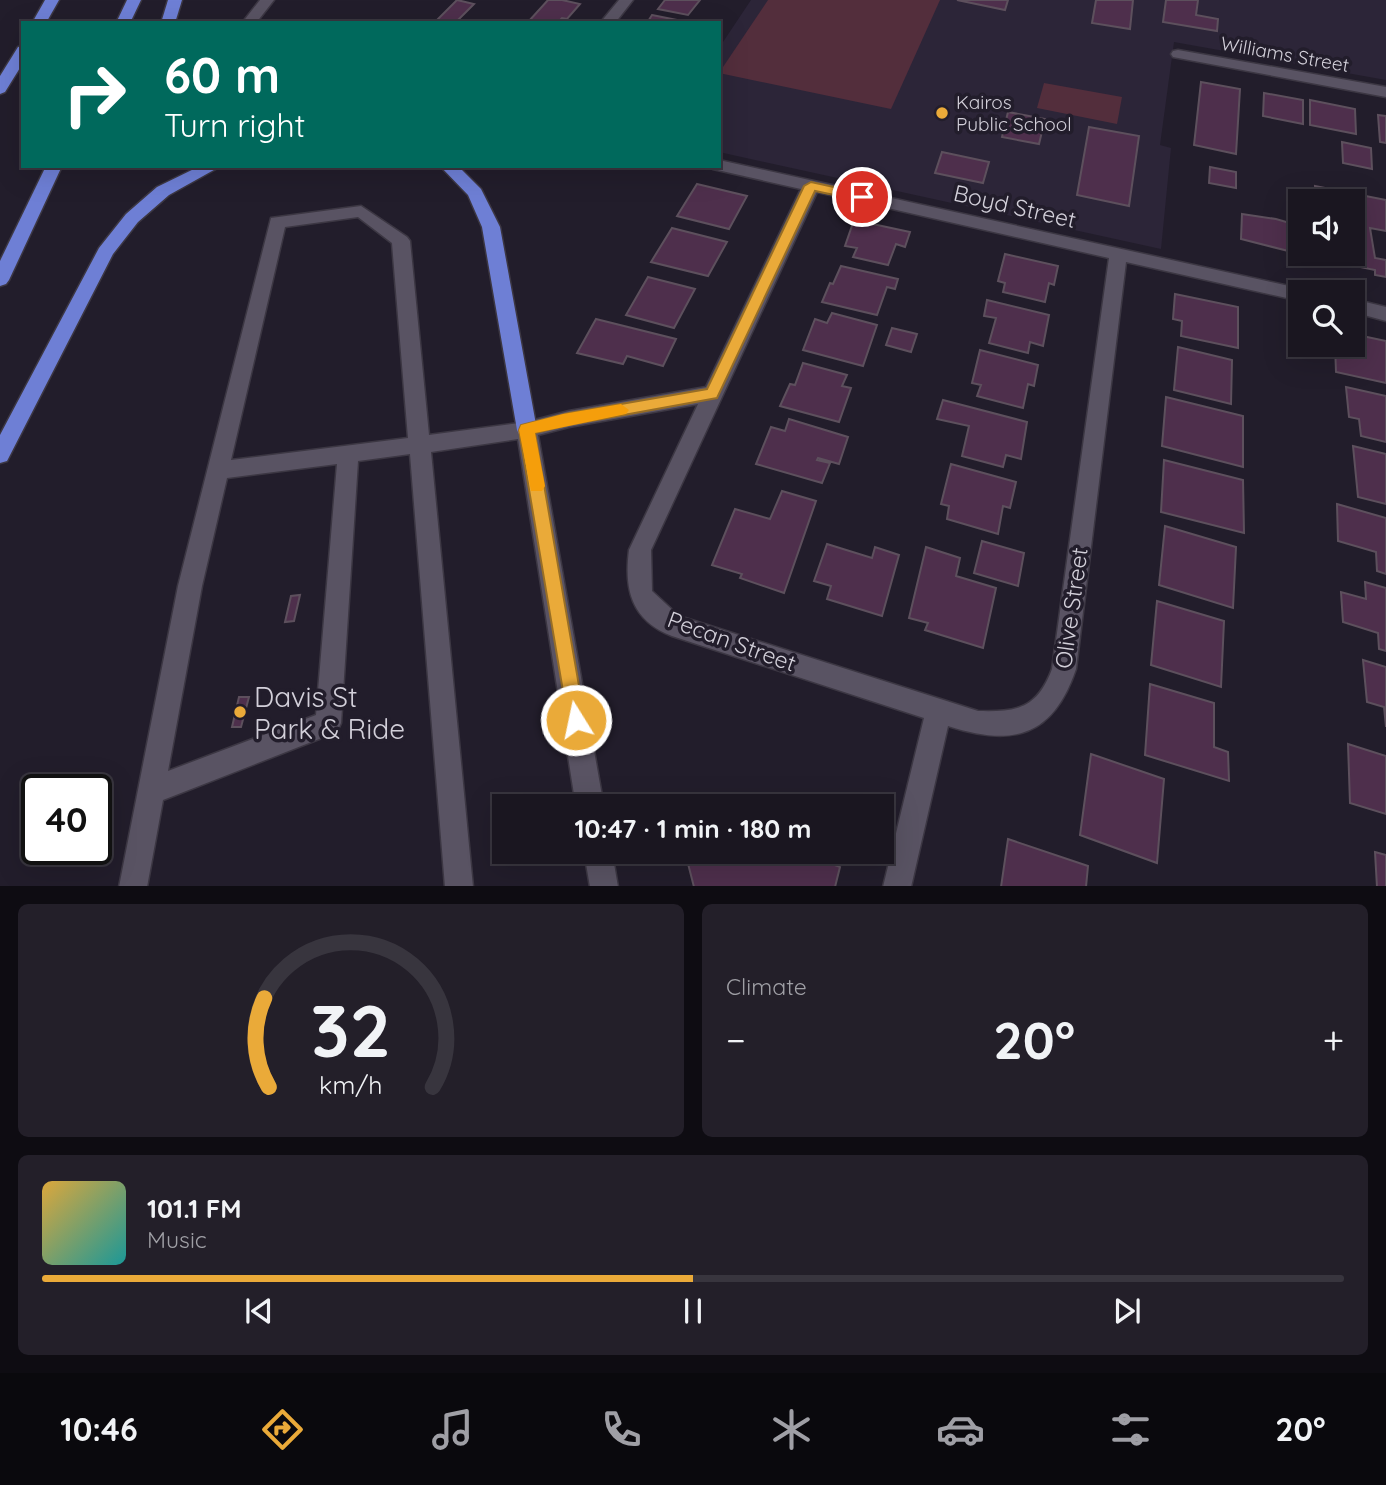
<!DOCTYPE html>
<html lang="en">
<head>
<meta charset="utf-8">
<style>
  :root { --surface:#1a1620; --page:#231f29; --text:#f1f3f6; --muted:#9f9fa5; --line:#38353e; --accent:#eaaa39 }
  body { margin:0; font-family:Quicksand,sans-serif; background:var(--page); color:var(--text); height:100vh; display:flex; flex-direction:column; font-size:26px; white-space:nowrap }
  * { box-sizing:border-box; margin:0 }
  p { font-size:23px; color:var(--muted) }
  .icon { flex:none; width:38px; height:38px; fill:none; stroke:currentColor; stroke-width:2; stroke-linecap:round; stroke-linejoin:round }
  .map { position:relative; height:886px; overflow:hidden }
  .panel { display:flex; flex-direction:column; gap:18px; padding:18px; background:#0e0c12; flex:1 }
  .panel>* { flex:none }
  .guide { position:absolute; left:21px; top:21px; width:700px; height:147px; border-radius:0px; box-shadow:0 7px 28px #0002,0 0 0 2px var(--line); background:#00695c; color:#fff; overflow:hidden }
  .tools { position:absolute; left:1288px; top:189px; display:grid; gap:14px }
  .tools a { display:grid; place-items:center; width:77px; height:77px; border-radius:0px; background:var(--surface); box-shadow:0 7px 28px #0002,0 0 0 2px var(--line); font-size:35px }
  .speed { position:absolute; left:21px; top:774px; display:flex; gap:14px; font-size:35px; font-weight:700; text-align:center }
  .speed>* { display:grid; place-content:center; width:91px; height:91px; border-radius:50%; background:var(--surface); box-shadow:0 7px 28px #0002,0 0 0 2px var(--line); line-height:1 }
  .speed .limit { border:4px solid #111; border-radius:10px; background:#fff; color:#111 }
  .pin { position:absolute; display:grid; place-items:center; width:60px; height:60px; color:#fff; margin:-30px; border:4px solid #fff; border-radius:50%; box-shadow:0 2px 7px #0007 }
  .me { position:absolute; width:77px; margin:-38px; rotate:350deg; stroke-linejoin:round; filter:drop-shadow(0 0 5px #0008) }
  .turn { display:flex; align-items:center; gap:24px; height:147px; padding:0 28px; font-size:32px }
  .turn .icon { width:91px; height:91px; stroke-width:2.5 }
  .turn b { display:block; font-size:49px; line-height:60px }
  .big { font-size:52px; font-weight:800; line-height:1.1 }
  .panel .tile { flex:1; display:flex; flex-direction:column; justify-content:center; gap:10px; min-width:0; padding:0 24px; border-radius:10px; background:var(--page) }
  .panel .dial { align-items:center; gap:0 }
  .dial svg { height:182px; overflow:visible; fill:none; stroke:var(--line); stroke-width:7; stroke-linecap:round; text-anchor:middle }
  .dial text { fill:var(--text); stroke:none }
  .song { display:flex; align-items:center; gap:21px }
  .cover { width:84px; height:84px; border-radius:10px; background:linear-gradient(135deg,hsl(40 70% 55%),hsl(180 70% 35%)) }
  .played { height:7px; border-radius:4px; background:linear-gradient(90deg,var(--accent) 50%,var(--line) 50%) }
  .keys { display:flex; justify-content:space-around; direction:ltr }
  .heat { display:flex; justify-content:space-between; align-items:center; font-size:38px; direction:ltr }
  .panel .tiles { flex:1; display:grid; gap:18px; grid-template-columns:1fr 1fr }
  .tile:last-child { grid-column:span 2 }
  .trip { position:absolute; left:492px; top:794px; width:402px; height:70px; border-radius:0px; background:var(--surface); box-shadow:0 7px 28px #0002,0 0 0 2px var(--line); font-weight:800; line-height:70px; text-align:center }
  .dock { display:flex; height:112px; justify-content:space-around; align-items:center; background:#0a090d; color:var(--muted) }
  .dock .icon { width:49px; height:49px }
  .dock .on { color:var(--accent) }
  .dock b { font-size:32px; color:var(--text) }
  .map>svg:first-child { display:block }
</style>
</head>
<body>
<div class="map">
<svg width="1386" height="887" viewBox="0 0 1386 887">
  <rect width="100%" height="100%" fill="#221d2b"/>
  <path fill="#2c2538" d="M751 0H1386V80L1174 42 1160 145 1171 148 1161 249 719 152V48Z"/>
  <g fill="#532e3c">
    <path d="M768 0H940L891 109 719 73Z"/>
    <path d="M1044 83 1122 97 1117 124 1037 108Z"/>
  </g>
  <g fill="#4e2f4c" stroke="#5d505d" stroke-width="2">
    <path d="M457 0 474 4 455 23H434Z"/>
    <path d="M548 0H562L580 4 567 19 562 18 557 23 529 21Z"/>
    <path d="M665 0H700L688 15 658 9Z"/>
    <path d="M957 0H1008L1005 10Z"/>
    <path d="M1096 0H1133L1130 29 1092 23Z"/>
    <path d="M1166 0H1198L1196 15 1218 19 1217 31 1163 22Z"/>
    <path d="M652 15 687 22 647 23Z"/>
    <path d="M1201 82 1240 89 1236 154 1194 145Z"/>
    <path d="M1264 93 1303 100V124L1263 116Z"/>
    <path d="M1310 100 1355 109 1356 134 1310 125Z"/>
    <path d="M1008 112 1045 119 1039 144 1002 137Z"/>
    <path d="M1378 115 1386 116V143L1380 142Z"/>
    <path d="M1089 127 1139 136 1129 206 1077 195Z"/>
    <path d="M1342 142 1371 148 1372 169 1343 163Z"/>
    <path d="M942 152 989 162 983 183 935 173Z"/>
    <path d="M1210 167 1236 172V188L1209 183Z"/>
    <path d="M697 184 747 196 729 229 677 216Z"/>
    <path d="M1315 186 1386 200V231L1370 228 1375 258 1386 260V277L1375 275V270L1321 259 1320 254H1353V201H1316Z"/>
    <path d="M1242 214 1276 219 1300 226V254L1241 239Z"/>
    <path d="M854 220 910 232 905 247 896 244 888 265 853 257 857 248 845 246Z"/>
    <path d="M672 228 727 242 708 276 651 262Z"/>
    <path d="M1005 254 1058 266 1054 285 1049 283 1045 302 1003 292 1005 283 998 281Z"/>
    <path d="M841 266 898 279 895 289 887 287 877 315 822 302 830 283 833 284Z"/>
    <path d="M648 277 695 289 674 328 626 315Z"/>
    <path d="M1175 294 1238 307V348L1181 336 1182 321 1173 319Z"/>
    <path d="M987 300 1049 315 1043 346 1030 342 1028 353 989 343 996 318 984 316Z"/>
    <path d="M832 313 877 325 863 366 803 350 815 319 827 323Z"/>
    <path d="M596 319 676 339 663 366 627 356 623 364 577 353Z"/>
    <path d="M892 328 917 334 911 352 886 345Z"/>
    <path d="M1353 334 1386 341V383L1336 372 1335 345H1353Z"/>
    <path d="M1178 347 1232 360 1231 404 1174 390Z"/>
    <path d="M980 350 1038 365 1034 386 1028 384 1023 408 977 396 981 385 972 383Z"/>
    <path d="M803 363 847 375 842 386 851 388 839 422 780 406 790 384 795 385Z"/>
    <path d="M1346 387 1386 396V442L1361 436 1359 419 1349 417Z"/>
    <path d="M1166 397 1243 416V467L1162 446Z"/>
    <path d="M943 400 1027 422 1021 459 1006 455 1003 467 962 456 969 426 937 419Z"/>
    <path d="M789 419 848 437 839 464 818 458 817 460 830 463 822 483 756 464 771 427 785 431Z"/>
    <path d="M1353 446 1386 454V504L1358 497Z"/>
    <path d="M1164 460 1243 480 1244 533 1161 512Z"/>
    <path d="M951 464 1016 482 1010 508 1003 506 998 534 947 519 949 506 941 504Z"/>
    <path d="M782 491 816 501 784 593 740 578 742 574 712 565 735 509 770 519Z"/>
    <path d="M1337 504 1386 518V574L1377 571 1376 552 1338 541Z"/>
    <path d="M1165 526 1236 547 1233 608 1159 585Z"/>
    <path d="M982 541 1024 553 1018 586 974 573Z"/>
    <path d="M827 544 872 558 875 547 899 555 882 616 827 599 831 586 814 581Z"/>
    <path d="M926 547 960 558 956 576 996 588 983 648 925 630 928 623 909 618Z"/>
    <path d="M1365 582 1386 588V651L1379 649 1378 633 1343 622 1341 592 1366 599Z"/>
    <path d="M300 595 294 621 285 622 291 596Z"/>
    <path d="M1157 601 1224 621 1221 687 1151 665Z"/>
    <path d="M1363 660 1386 667V727L1384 707 1367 702Z"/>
    <path d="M1150 684 1214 703V747L1228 752 1229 781 1145 755Z"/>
    <path d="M239 697H249L241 727H232Z"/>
    <path d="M1348 744 1386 756V814L1350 803Z"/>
    <path d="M1091 754 1164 779 1157 863 1080 835Z"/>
    <path d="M1008 839 1088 866 1086 887H1001Z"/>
    <path d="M685 852H801L840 867 835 887H694Z"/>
    <path d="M1375 852 1386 855V887H1377Z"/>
  </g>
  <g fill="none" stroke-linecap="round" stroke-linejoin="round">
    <g stroke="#3c3743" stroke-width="3">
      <g id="minor">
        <path d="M260 0H274L256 23H242Z"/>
        <path d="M619 0H633L615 23H600Z"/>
        <path d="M1178 50 1386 87V97L1173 57 1171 54 1173 51Z"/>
        <path d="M719 160 1307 290 1300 292V301L1126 262 1076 669C1053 737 1013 747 948 726L911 887H883L924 718 672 636C631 620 624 589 629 550L698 404 569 427 538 435 604 807H576L518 439 431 452 473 887H445L410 454 358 461 341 723 337 732 163 800 147 887H119L178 586 271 218 361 206 407 237 410 241 429 435 527 422 569 411 706 387 801 189 713 169 712 166H719ZM817 192 1109 258 1052 669C1037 709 1017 712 978 711L679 616 652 591 651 550ZM358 217 392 243 408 438 231 460 285 227ZM337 464 316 715 168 771 202 586 227 478Z"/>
        <path d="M1353 299 1386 307V321L1353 312Z"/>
        <path d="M584 852H612L618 887H590Z"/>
      </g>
    </g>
    <g stroke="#3c3743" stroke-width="3">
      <g id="highway">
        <path d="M45 0H59L46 23H32Z"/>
        <path d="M127 0H141L130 23H116Z"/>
        <path d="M168 0H182L175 23H161Z"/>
        <path d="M23 46V63L5 92 0 94V76L18 47Z"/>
        <path d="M46 166H62L9 280 6 284 0 286V261Z"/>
        <path d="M200 166H221L169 195 138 222 113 254 7 461 0 463V435L99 248 126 214 157 187Z"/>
        <path d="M440 166H458L481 189 500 227 537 430 534 436 527 438 520 436 517 430 482 227 468 195Z"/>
      </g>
    </g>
    <use href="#minor" fill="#595363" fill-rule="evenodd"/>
    <use href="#highway" fill="#6e7fd5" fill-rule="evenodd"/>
  </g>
  <path fill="#eaaa39" stroke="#986e25" stroke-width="2" d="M811 182 866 194 868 197 862 201 815 191 717 398 569 425 535 433 585 720 583 727 576 729 569 727 519 430 521 425 569 413 707 389 804 186Z"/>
  <path fill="#f59e0b" d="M621 404 629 410 626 414 535 433 545 486 542 491H531L519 430 521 425 563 414Z"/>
  <g fill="#eaaa39" stroke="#221d2b" stroke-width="2.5">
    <circle cx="942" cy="113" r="7"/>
    <circle cx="240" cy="712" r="7"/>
  </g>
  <g text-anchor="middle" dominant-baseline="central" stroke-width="7" stroke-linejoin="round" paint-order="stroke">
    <g font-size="19" fill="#d2cfd9" stroke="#221d2b">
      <text transform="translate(1285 54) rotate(10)">Williams Street</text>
    </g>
    <g font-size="19" fill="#d2cfd9" stroke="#221d2b" text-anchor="start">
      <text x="956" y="102">Kairos<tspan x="956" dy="22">Public School</tspan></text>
    </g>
    <g font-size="23" fill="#d2cfd9" stroke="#221d2b">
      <text transform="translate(1015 206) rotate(13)">Boyd Street</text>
      <text transform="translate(1071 608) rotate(-82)">Olive Street</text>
      <text transform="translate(732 641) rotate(20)">Pecan Street</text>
    </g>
    <g font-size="28" fill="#d2cfd9" stroke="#221d2b" text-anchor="start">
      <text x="254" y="696">Davis St<tspan x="254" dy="32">Park &amp; Ride</tspan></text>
    </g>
  </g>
</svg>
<div class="tools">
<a><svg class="icon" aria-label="sound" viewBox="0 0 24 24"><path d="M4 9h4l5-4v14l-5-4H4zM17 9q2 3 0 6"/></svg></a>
<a><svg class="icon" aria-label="search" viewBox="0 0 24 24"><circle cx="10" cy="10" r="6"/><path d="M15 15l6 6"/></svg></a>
</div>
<div class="speed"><div class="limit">40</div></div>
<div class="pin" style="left:862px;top:197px;background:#d93025"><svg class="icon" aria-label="arrive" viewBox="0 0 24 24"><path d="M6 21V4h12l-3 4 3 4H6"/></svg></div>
<svg class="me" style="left:576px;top:720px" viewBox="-20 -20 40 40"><circle r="17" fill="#eaaa39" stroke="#fff" stroke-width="3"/><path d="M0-11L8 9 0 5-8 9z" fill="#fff"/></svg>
<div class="trip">10:47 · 1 min · 180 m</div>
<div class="guide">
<div class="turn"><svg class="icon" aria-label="right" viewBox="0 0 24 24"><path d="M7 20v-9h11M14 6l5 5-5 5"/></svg><div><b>60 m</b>Turn right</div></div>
</div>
</div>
<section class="panel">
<div class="tiles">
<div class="tile dial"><svg viewBox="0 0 100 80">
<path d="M14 69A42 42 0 1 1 86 69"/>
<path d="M14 69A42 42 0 0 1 12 30" stroke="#eaaa39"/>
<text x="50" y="56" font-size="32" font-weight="700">32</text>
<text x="50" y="72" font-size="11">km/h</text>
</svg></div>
<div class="tile"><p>Climate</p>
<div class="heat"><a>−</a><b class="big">20°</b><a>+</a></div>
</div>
<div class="tile">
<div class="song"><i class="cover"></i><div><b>101.1 FM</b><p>Music</p></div></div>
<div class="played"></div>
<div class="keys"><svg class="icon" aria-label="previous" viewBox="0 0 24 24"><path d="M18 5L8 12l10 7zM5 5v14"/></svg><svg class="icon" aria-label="pause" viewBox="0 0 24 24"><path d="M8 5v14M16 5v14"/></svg><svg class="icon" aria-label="next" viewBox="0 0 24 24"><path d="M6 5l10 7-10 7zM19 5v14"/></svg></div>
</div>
</div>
</section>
<nav class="dock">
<b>10:46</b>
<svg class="icon on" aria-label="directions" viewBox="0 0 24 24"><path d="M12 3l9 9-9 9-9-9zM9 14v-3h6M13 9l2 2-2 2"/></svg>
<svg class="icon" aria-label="music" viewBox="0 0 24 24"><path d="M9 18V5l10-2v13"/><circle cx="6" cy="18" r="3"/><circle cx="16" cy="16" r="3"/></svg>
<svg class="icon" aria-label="phone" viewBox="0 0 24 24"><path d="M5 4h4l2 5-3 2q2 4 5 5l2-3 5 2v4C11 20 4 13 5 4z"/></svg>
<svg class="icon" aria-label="climate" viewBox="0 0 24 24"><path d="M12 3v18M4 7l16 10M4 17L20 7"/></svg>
<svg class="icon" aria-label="car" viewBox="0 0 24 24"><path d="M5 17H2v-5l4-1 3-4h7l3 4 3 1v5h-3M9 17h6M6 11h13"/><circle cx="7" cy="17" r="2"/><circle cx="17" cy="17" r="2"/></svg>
<svg class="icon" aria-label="filters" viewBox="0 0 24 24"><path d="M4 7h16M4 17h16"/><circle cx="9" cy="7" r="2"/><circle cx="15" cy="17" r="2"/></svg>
<b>20°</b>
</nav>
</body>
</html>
